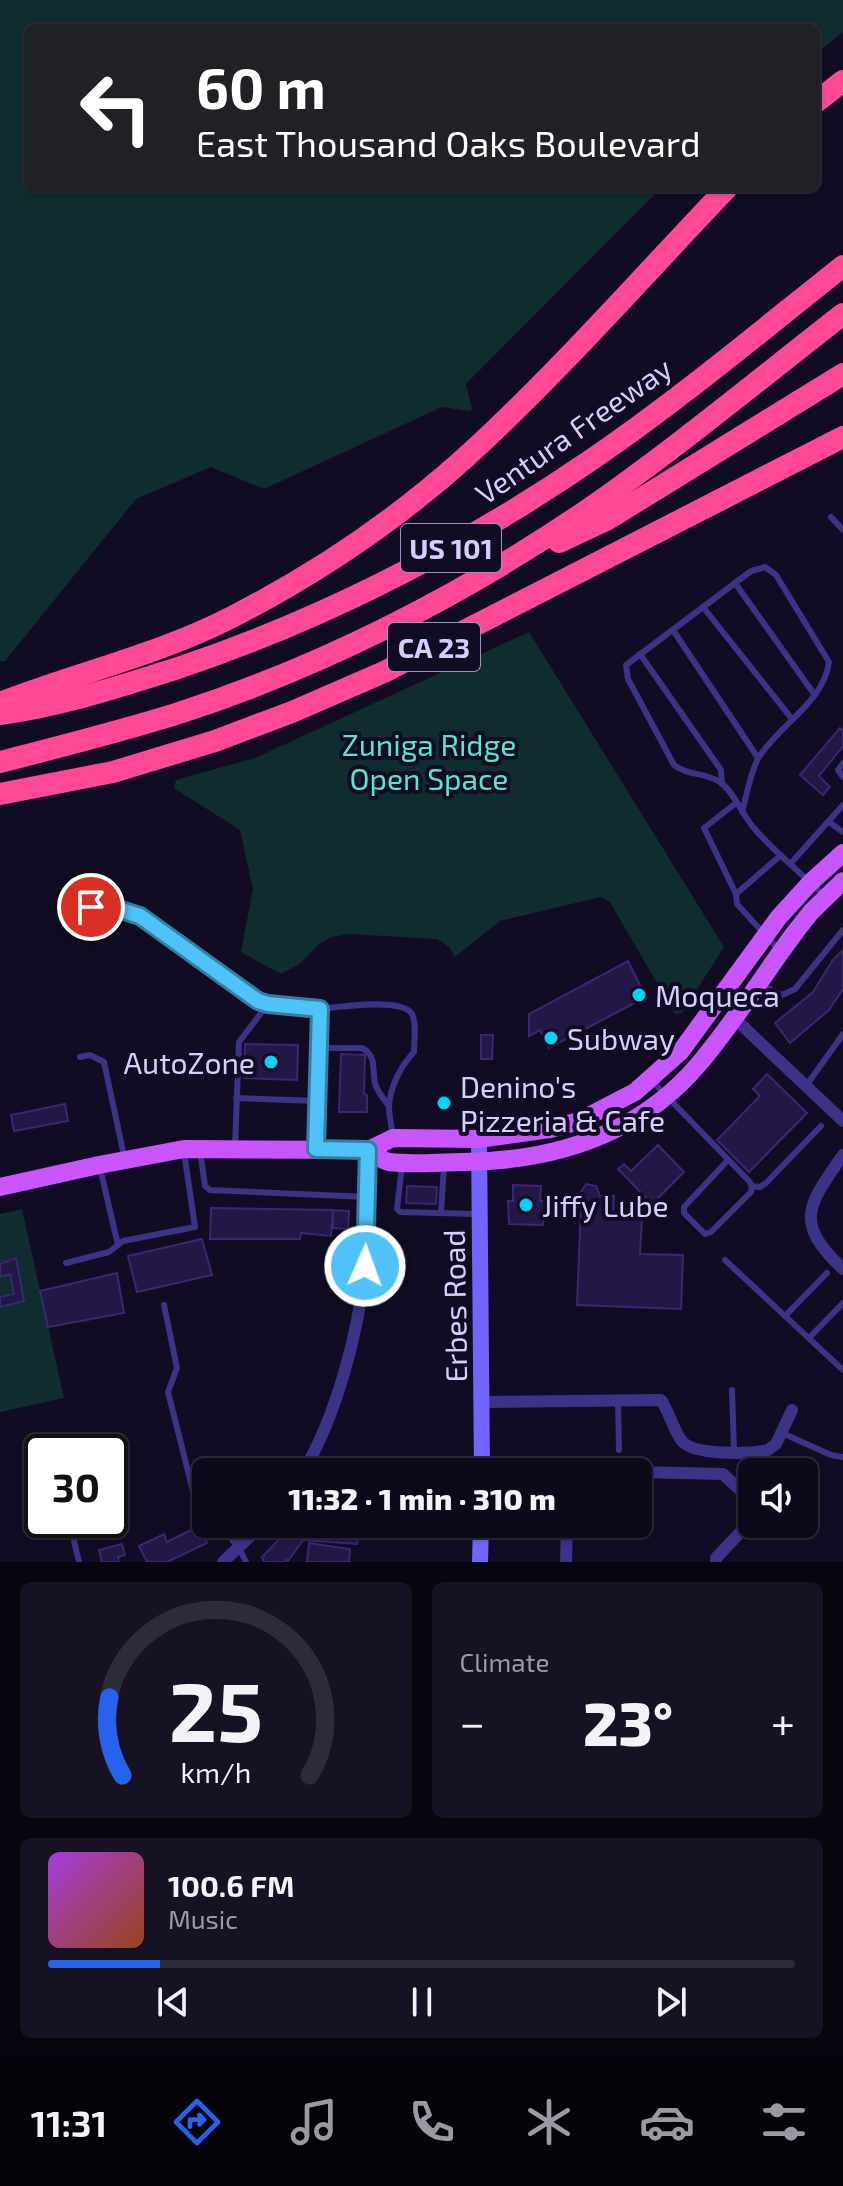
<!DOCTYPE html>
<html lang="en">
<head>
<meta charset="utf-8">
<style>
  :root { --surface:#0d091a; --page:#161223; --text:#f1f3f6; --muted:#9a9aa2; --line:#2d2a39; --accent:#2563eb }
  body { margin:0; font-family:"Exo 2",sans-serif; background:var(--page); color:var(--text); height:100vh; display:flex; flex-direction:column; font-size:30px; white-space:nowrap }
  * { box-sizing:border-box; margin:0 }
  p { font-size:26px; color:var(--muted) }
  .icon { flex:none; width:44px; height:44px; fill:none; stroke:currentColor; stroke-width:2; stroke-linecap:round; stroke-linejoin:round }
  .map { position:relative; height:1562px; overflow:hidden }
  .panel { display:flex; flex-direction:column; gap:20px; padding:20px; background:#07050e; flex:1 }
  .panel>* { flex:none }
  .hud { position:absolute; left:24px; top:24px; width:796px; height:168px; border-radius:12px; box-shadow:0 2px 6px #0004,0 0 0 2px var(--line); background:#202124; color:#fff; overflow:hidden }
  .buttons { position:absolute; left:738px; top:1458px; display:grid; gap:16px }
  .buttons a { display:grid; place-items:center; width:80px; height:80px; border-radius:12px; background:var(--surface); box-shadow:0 2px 6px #0004,0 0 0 2px var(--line); font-size:40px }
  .speed { position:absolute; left:24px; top:1434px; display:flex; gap:16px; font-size:40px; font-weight:700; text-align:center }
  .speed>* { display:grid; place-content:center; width:104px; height:104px; border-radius:50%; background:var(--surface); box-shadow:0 2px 6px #0004,0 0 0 2px var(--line); line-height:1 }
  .speed .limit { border:4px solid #111; border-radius:12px; background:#fff; color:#111 }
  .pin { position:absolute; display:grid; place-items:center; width:68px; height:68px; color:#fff; margin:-34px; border:4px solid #fff; border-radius:50%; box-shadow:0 2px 8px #0007 }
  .me { position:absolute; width:88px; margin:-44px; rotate:2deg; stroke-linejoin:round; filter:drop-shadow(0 0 6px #0008) }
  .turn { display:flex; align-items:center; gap:28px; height:168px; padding:0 40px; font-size:36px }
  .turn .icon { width:104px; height:104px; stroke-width:2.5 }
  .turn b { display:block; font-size:56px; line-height:68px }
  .big { font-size:60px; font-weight:800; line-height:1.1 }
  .panel .card { flex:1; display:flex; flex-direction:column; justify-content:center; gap:12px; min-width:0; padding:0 28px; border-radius:12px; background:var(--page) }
  .panel .dial { align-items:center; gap:0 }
  .dial svg { height:208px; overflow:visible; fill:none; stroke:var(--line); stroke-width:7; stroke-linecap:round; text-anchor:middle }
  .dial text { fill:var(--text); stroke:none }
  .song { display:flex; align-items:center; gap:24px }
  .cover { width:96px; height:96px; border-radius:12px; background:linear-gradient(135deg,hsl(280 70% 55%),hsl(20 70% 35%)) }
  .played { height:8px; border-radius:4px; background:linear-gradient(90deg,var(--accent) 15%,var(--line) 15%) }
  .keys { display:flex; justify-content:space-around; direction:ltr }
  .heat { display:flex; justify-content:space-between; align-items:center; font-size:44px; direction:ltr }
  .panel .tiles { flex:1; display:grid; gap:20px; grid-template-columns:1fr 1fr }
  .card:last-child { grid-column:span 2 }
  .trip { position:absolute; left:192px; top:1458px; width:460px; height:80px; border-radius:12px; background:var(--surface); box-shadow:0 2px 6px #0004,0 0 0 2px var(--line); font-weight:800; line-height:80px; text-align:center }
  .tab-bar { display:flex; height:128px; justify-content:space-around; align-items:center; background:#05040a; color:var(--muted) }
  .tab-bar .icon { width:56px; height:56px }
  .tab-bar .current { color:var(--accent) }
  .tab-bar b { font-size:36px; color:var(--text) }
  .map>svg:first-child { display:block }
</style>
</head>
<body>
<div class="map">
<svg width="843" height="1562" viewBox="0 0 843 1562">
  <rect width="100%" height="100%" fill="#110c23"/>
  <g fill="#0f2d2e">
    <path d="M0 0H843V32L816 54V28H28V188H661L466 384 472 409 470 411 442 407 264 489 211 467 136 499 5 661H0Z"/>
    <path d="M529 632 724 947 682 1013 675 1014 610 902 601 897 500 921 455 957 449 947 437 939 349 934 332 937 319 944 301 963 281 974 241 952 253 889 240 830 174 788 176 780 255 758Z"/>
    <path d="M22 1209 64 1398 0 1412V1214Z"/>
  </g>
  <g fill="#231746" stroke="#3a2773" stroke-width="2">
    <path d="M840 728 843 731V746L819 776 830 787 823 795 800 775Z"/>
    <path d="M843 950V989L829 1010 790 1043 775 1023 813 992 833 960Z"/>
    <path d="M628 961 646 997 549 1048 540 1030 529 1036V1014Z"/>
    <path d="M481 1035H493L492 1059H481Z"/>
    <path d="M245 1044 298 1045 297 1080 244 1078Z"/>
    <path d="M341 1054 365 1055 364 1094 367 1095V1112H339Z"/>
    <path d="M767 1074 807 1113 749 1172 717 1140 760 1096 753 1089Z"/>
    <path d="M65 1104 68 1121 14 1131 11 1115Z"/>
    <path d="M658 1145 684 1172 652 1204 618 1169 624 1164 631 1171Z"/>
    <path d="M586 1184 596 1186 600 1196H614L613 1216 642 1217 640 1254 683 1255 681 1309 577 1305 581 1206 579 1195Z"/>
    <path d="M513 1185 541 1186 540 1201H545L543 1225 509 1224 508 1201H513Z"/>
    <path d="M407 1186 437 1187 436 1204 406 1203Z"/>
    <path d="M211 1208 333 1210 331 1236 301 1233 300 1239H210Z"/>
    <path d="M333 1210 349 1211 348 1229 333 1228Z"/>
    <path d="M202 1239 212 1275 137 1292 128 1256Z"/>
    <path d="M16 1258 24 1301 0 1307V1297L14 1294 10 1274 0 1277V1264Z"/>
    <path d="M117 1273 124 1313 48 1327 40 1291Z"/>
    <path d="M294 1524H335L360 1527 357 1544 303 1540 288 1561 286 1559 285 1562H264L262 1557Z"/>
    <path d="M199 1526 207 1543 167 1562H147L139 1546 164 1534 167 1542Z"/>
    <path d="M309 1543 350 1549 349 1562H307Z"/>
    <path d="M122 1544 125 1555 118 1557 119 1562H102L99 1550Z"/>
  </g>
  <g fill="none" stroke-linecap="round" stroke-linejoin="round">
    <g stroke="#3b3386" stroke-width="6">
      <path d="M831 517 843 530"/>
      <path d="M735 583 814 694"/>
      <path d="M703 607 792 719"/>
      <path d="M673 630 758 758"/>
      <path d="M640 654 721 770 722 784"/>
      <path d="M843 763 838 770 843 777"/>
      <path d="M736 803 704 828 736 894 737 904 778 949"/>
      <path d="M742 812C747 795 750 772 759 757 779 725 824 702 829 662L776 575 765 567 751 571 626 665 628 679 674 765C688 776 705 772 720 782 734 792 742 814 753 827 774 852 801 873 825 896"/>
      <path d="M829 822 843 832"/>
      <path d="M791 863 843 805"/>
      <path d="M736 894 781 855"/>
      <path d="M761 985 782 995 795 989 843 930"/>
      <path d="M320 1009C338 1007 402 997 412 1014 417 1024 414 1040 414 1052 401 1066 390 1086 389 1107 389 1116 392 1125 392 1134"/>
      <path d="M319 1048H362C377 1056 372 1069 375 1083 377 1092 384 1099 389 1106"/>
      <path d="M80 1057 90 1055 104 1062 124 1156"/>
      <path d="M651 1080 749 1181 752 1186 751 1192 711 1232 705 1234 684 1213V1207L728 1160"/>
      <path d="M806 1086 843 1034"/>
      <path d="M236 1098 317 1101"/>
      <path d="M235 1147 239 1042 268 1004"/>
      <path d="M200 1150 205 1186 210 1190 367 1197"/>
      <path d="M402 1166 397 1209 400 1212 477 1214"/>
      <path d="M100 1168 118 1245"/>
      <path d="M752 1186 760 1187 766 1183 821 1126"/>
      <path d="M441 1213 444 1165"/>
      <path d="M366 1260 390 1263"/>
      <path d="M725 1260 843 1370"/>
      <path d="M66 1263 109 1252 123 1241 195 1227 184 1152"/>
      <path d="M164 1305 177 1368 168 1392 194 1495 206 1509"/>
      <path d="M785 1316 827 1273"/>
      <path d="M809 1338 843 1303"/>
      <path d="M732 1390 734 1451"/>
      <path d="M618 1401 619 1450"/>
      <path d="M782 1433 831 1455 843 1457"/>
      <path d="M52 1450 53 1452"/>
      <path d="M69 1520 79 1562"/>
      <path d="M219 1524 239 1548 246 1562"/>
    </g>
    <g stroke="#3b3386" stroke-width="12">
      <path d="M65 904 118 909 140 916 258 1001 268 1004 320 1009 316 1149"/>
      <path d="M734 1018 843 1121"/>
      <path d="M843 1155C808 1205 793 1222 843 1269"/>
      <path d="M483 1402 661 1400C669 1412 673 1428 681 1440 692 1456 750 1454 768 1450L776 1444 792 1410"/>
      <path d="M482 1470 612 1472"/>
      <path d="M303 1472C336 1417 359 1331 365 1267 369 1229 367 1189 368 1150"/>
      <path d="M638 1472 723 1474 752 1501"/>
      <path d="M223 1562 263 1524"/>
      <path d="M566 1562 567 1524"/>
      <path d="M716 1562V1558L752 1520"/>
    </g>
    <g stroke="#7265ff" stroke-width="16">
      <path d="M479 1139 482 1472"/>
      <path d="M480 1562 481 1524"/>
    </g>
    <g stroke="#c955ff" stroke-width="18">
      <path d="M368 1150C375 1154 382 1161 389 1162 413 1165 439 1162 463 1162 553 1161 638 1135 698 1065 734 1023 763 975 796 931L811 912 843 881"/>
      <path d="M0 1187 99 1165 184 1149 368 1150 393 1138 479 1139 550 1129 579 1121 635 1092 681 1051 779 917 811 882 843 853"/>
    </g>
    <g stroke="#ff4996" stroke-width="22">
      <path d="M816 102 843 81"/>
      <path d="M559 542 608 519 843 374"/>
      <path d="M0 703C77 673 158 655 232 617 316 574 396 520 466 457 558 373 641 278 727 188"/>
      <path d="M0 714C60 706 118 687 175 669 325 619 464 547 594 458 680 399 761 331 843 266"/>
      <path d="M0 762C59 747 118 732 176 714 319 668 459 597 583 513 673 451 757 381 843 314"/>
      <path d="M0 794 113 772 215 741 292 712 384 672 843 437"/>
    </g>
  </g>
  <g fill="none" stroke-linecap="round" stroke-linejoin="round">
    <g stroke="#337fa1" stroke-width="20">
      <path id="route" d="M91 907 118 909 140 916 258 1001 268 1004 320 1009 316 1149 368 1150 365 1266"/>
    </g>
    <use href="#route" stroke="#4fc3f7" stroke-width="14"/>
  </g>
  <g fill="#00d2f9" stroke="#110c23" stroke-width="3">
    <circle cx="639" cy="995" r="8"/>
    <circle cx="551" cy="1038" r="8"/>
    <circle cx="271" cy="1062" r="8"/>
    <circle cx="444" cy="1103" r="8"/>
    <circle cx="526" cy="1205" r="8"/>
  </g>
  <g text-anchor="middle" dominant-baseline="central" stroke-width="8" stroke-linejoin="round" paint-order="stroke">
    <g fill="#110c23" stroke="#9c94bd" stroke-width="2">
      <rect x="401" y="524" width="100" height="48" rx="6"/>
      <rect x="388" y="623" width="92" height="48" rx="6"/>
    </g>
    <g font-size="28" font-weight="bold" fill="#d7ceff">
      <text x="451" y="548">US 101</text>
      <text x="434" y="647">CA 23</text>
    </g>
    <g font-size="30" fill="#d7ceff" stroke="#110c23">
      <text transform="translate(573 430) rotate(-35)">Ventura Freeway</text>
      <text transform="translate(454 1306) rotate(-91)">Erbes Road</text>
    </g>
    <g font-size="30" fill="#51e8cb" stroke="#110c23">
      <text x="429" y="744">Zuniga Ridge<tspan x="429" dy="34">Open Space</tspan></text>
    </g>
    <g font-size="30" fill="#d7ceff" stroke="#110c23" text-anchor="start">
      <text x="655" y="995">Moqueca</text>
      <text x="567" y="1038">Subway</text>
      <text x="255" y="1062" text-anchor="end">AutoZone</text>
      <text x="460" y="1086">Denino's<tspan x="460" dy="34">Pizzeria &amp; Cafe</tspan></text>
      <text x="542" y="1205">Jiffy Lube</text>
    </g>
  </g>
</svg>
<div class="buttons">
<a><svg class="icon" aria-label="sound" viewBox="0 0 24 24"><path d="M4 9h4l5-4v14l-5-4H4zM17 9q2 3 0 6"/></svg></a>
</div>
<div class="speed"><div class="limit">30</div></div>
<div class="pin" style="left:91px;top:907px;background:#d93025"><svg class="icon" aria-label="arrive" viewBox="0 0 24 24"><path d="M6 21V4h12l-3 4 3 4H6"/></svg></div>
<svg class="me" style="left:365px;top:1266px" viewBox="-20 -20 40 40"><circle r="17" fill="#4fc3f7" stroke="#fff" stroke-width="3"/><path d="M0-11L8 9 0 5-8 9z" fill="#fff"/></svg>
<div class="trip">11:32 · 1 min · 310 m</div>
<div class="hud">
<div class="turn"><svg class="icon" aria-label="left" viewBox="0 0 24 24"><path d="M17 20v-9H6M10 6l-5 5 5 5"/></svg><div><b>60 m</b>East Thousand Oaks Boulevard</div></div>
</div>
</div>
<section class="panel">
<div class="tiles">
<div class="card dial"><svg viewBox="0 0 100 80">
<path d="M14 69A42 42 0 1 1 86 69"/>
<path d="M14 69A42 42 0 0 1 9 39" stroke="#2563eb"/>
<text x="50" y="56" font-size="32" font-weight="700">25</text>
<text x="50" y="72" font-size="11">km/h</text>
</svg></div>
<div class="card"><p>Climate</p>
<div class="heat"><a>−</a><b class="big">23°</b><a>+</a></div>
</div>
<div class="card">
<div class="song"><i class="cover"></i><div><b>100.6 FM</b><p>Music</p></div></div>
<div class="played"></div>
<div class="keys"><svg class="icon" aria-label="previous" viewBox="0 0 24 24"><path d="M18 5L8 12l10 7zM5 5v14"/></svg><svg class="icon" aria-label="pause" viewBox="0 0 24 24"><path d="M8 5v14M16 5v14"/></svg><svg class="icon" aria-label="next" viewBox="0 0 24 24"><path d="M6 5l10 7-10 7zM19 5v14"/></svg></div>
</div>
</div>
</section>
<nav class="tab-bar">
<b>11:31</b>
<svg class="icon current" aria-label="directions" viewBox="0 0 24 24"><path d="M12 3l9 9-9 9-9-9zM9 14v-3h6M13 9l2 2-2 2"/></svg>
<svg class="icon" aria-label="music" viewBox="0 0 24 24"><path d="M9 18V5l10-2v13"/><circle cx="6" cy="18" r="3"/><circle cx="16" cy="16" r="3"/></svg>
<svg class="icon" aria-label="phone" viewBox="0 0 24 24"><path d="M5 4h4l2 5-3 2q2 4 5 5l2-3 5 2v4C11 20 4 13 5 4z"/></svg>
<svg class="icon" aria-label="climate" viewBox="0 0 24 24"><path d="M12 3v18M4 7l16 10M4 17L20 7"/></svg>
<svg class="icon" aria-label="car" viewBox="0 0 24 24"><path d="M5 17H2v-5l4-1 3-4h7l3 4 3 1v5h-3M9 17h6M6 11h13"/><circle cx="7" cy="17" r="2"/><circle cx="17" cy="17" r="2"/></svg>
<svg class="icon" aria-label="filters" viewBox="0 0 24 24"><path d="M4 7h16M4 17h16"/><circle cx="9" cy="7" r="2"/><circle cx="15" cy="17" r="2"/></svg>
</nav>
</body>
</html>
